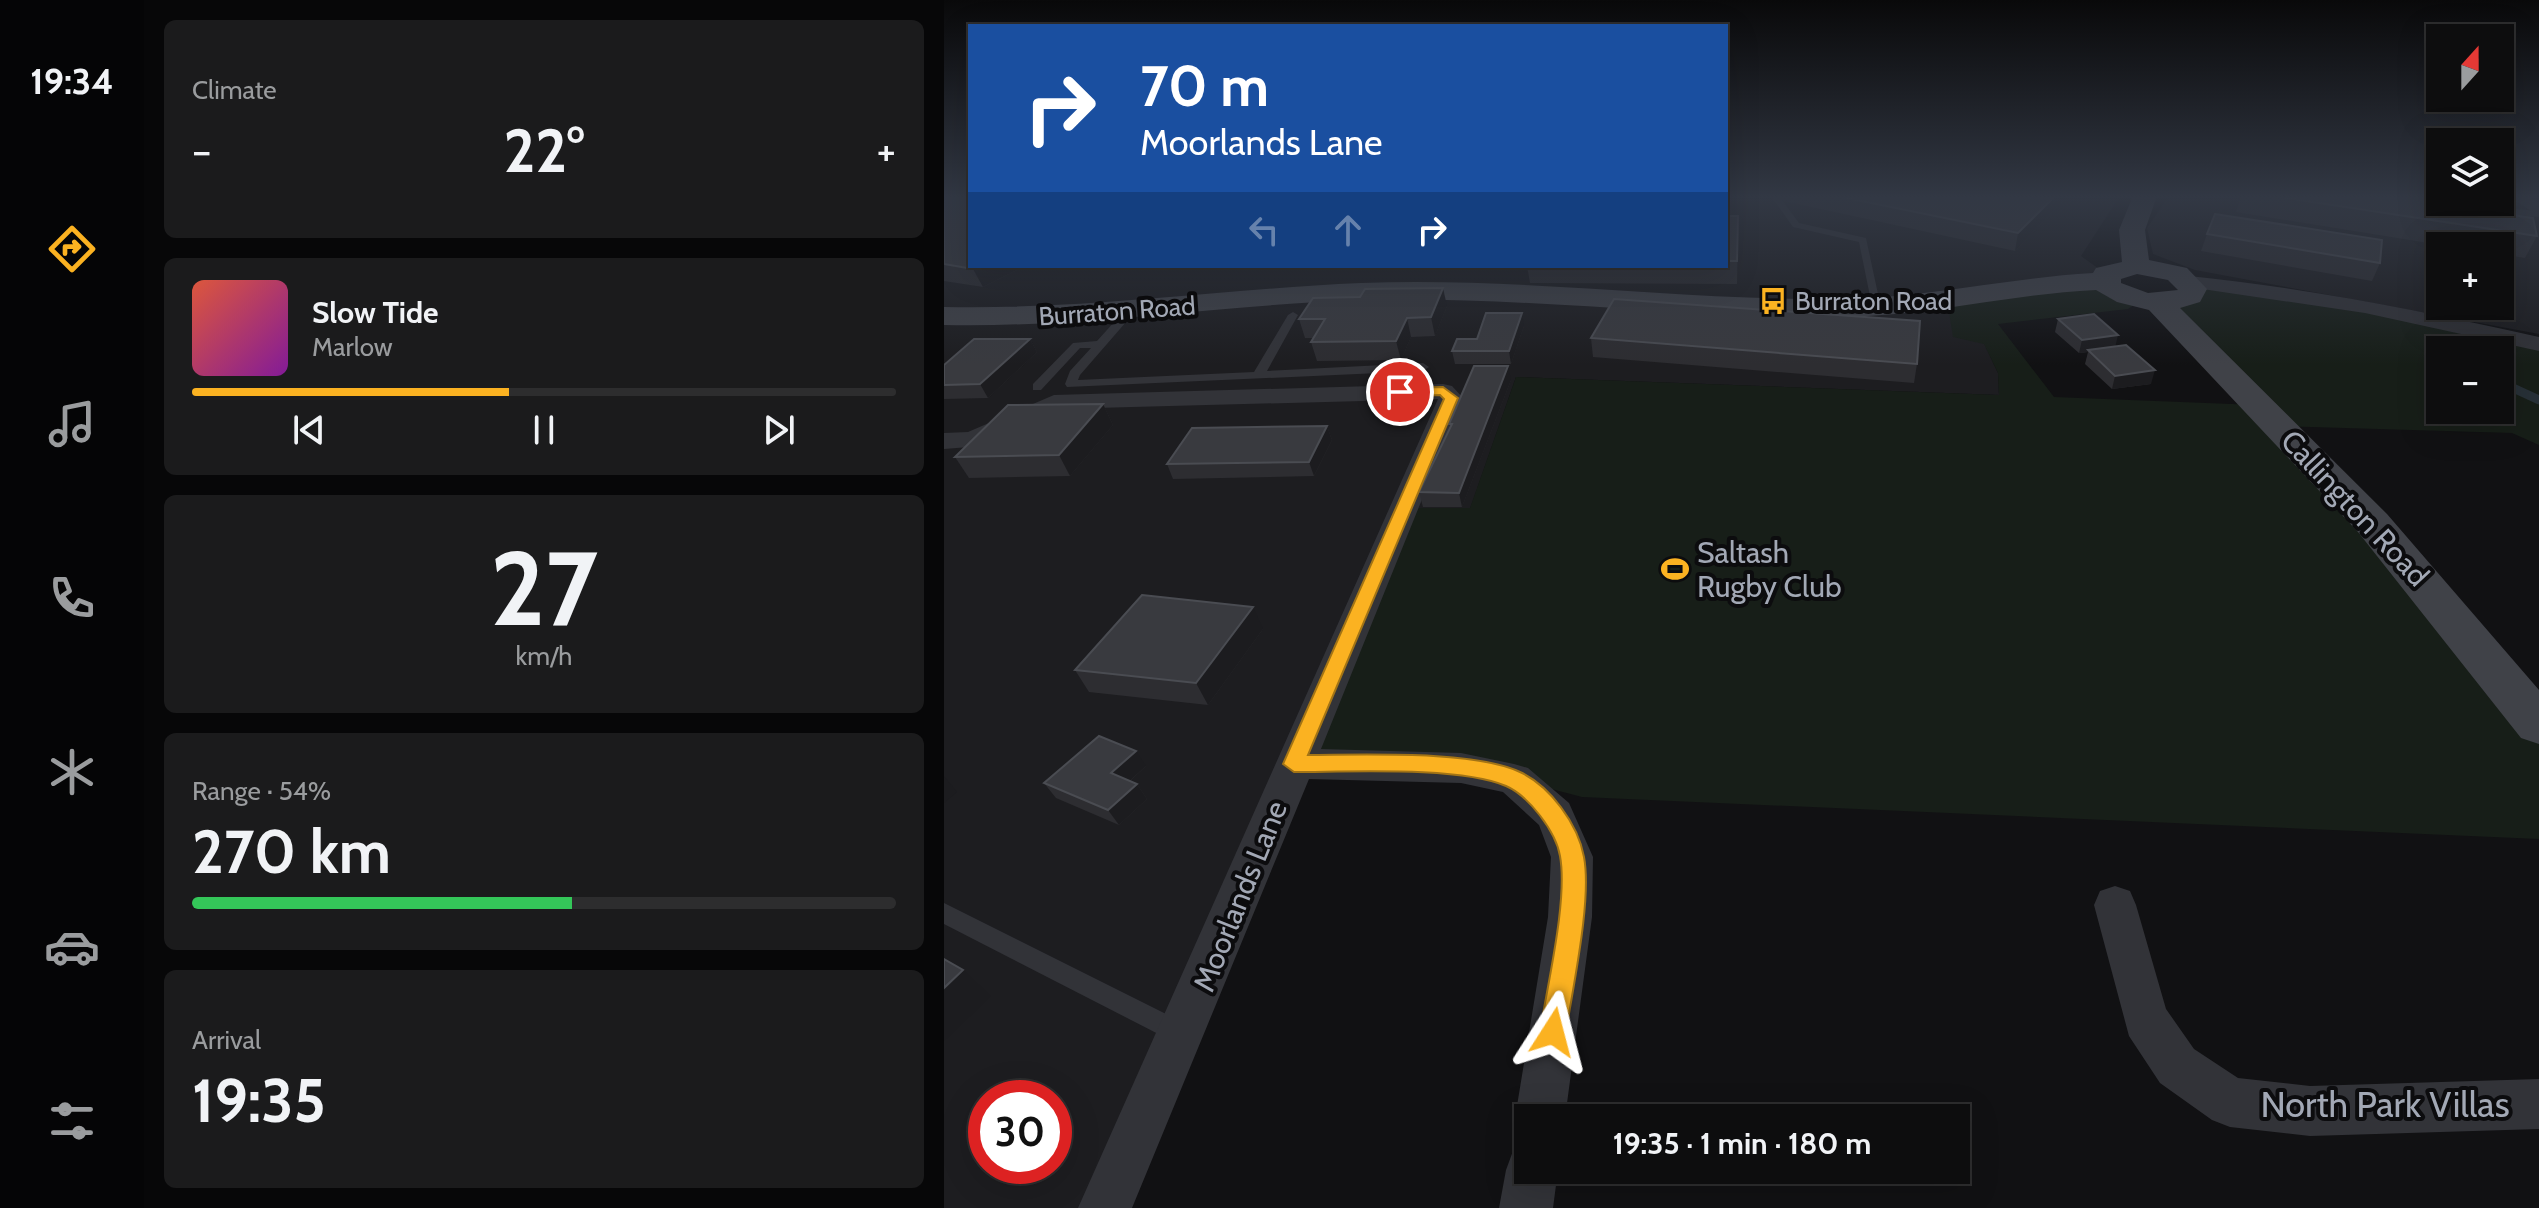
<!DOCTYPE html>
<html lang="en">
<head>
<meta charset="utf-8">
<style>
  :root { --surface:#0d0d0e; --page:#1b1b1c; --text:#f1f3f6; --muted:#9a9c9e; --line:#2d2d2e; --accent:#fbb221 }
  body { margin:0; font-family:Cabin,sans-serif; background:var(--page); color:var(--text); height:100vh; display:flex; flex-direction:column; font-size:30px; white-space:nowrap }
  * { box-sizing:border-box; margin:0 }
  p { font-size:26px; color:var(--muted) }
  .icon { flex:none; width:44px; height:44px; fill:none; stroke:currentColor; stroke-width:2; stroke-linecap:round; stroke-linejoin:round }
  .map { position:relative; flex:1; overflow:hidden }
  .side { display:flex; flex-direction:column; gap:20px; padding:20px; background:#070708; width:800px }
  .side>* { flex:none }
  .top-card { position:absolute; left:24px; top:24px; width:760px; height:244px; border-radius:0px; box-shadow:0 8px 32px #0002,0 0 0 2px var(--line); background:#1a4fa0; color:#fff; overflow:hidden }
  .needle { width:52px; rotate:21deg }
  .controls { position:absolute; left:1482px; top:24px; display:grid; gap:16px }
  .controls a { display:grid; place-items:center; width:88px; height:88px; border-radius:0px; background:var(--surface); box-shadow:0 8px 32px #0002,0 0 0 2px var(--line); font-size:40px }
  .speed { position:absolute; left:24px; top:1080px; display:flex; gap:16px; font-size:40px; font-weight:700; text-align:center }
  .speed>* { display:grid; place-content:center; width:104px; height:104px; border-radius:50%; background:var(--surface); box-shadow:0 8px 32px #0002,0 0 0 2px var(--line); line-height:1 }
  .speed .limit { border:12px solid #d22; background:#fff; color:#111 }
  .pin { position:absolute; display:grid; place-items:center; width:68px; height:68px; color:#fff; margin:-34px; border:4px solid #fff; border-radius:50%; box-shadow:0 2px 8px #0007 }
  .me { position:absolute; width:88px; margin:-44px; rotate:9deg; stroke-linejoin:round; filter:drop-shadow(0 0 6px #0008) }
  .turn { display:flex; align-items:center; gap:28px; height:168px; padding:0 40px; font-size:36px }
  .turn .icon { width:104px; height:104px; stroke-width:2.5 }
  .turn b { display:block; font-size:56px; line-height:68px }
  .lanes { display:flex; align-items:center; height:76px; padding:0 40px; background:#0003; justify-content:center; gap:40px; direction:ltr }
  .lanes .off { opacity:.35 }
  .big { font-size:60px; font-weight:700; line-height:1.1 }
  .side .card { flex:1; display:flex; flex-direction:column; justify-content:center; gap:12px; min-width:0; padding:0 28px; border-radius:12px; background:var(--page) }
  .side .dial { align-items:center; gap:0 }
  .dial b { font-size:104px; line-height:1 }
  .song { display:flex; align-items:center; gap:24px }
  .cover { width:96px; height:96px; border-radius:12px; background:linear-gradient(135deg,hsl(10 70% 55%),hsl(290 70% 35%)) }
  .played { height:8px; border-radius:4px; background:linear-gradient(90deg,var(--accent) 45%,var(--line) 45%) }
  .keys { display:flex; justify-content:space-around; direction:ltr }
  .heat { display:flex; justify-content:space-between; align-items:center; font-size:44px; direction:ltr }
  .charge { height:12px; border-radius:6px; background:linear-gradient(90deg,#34c759 54%,var(--line) 0) }
  .trip { position:absolute; left:570px; top:1104px; width:456px; height:80px; border-radius:0px; background:var(--surface); box-shadow:0 8px 32px #0002,0 0 0 2px var(--line); font-weight:700; line-height:80px; text-align:center }
  main { display:flex; flex:1; min-height:0 }
  .tabs { display:flex; flex-direction:column; width:144px; justify-content:space-around; align-items:center; background:#050506; color:var(--muted) }
  .tabs .icon { width:56px; height:56px }
  .tabs .selected { color:var(--accent) }
  .tabs b { font-size:36px; color:var(--text) }
  .map>svg:first-child { display:block }
</style>
</head>
<body>
<main>
<nav class="tabs">
<b>19:34</b>
<svg class="icon selected" aria-label="directions" viewBox="0 0 24 24"><path d="M12 3l9 9-9 9-9-9zM9 14v-3h6M13 9l2 2-2 2"/></svg>
<svg class="icon" aria-label="music" viewBox="0 0 24 24"><path d="M9 18V5l10-2v13"/><circle cx="6" cy="18" r="3"/><circle cx="16" cy="16" r="3"/></svg>
<svg class="icon" aria-label="phone" viewBox="0 0 24 24"><path d="M5 4h4l2 5-3 2q2 4 5 5l2-3 5 2v4C11 20 4 13 5 4z"/></svg>
<svg class="icon" aria-label="climate" viewBox="0 0 24 24"><path d="M12 3v18M4 7l16 10M4 17L20 7"/></svg>
<svg class="icon" aria-label="car" viewBox="0 0 24 24"><path d="M5 17H2v-5l4-1 3-4h7l3 4 3 1v5h-3M9 17h6M6 11h13"/><circle cx="7" cy="17" r="2"/><circle cx="17" cy="17" r="2"/></svg>
<svg class="icon" aria-label="filters" viewBox="0 0 24 24"><path d="M4 7h16M4 17h16"/><circle cx="9" cy="7" r="2"/><circle cx="15" cy="17" r="2"/></svg>
</nav>
<section class="side">
<div class="card"><p>Climate</p>
<div class="heat"><a>−</a><b class="big">22°</b><a>+</a></div>
</div>
<div class="card">
<div class="song"><i class="cover"></i><div><b>Slow Tide</b><p>Marlow</p></div></div>
<div class="played"></div>
<div class="keys"><svg class="icon" aria-label="previous" viewBox="0 0 24 24"><path d="M18 5L8 12l10 7zM5 5v14"/></svg><svg class="icon" aria-label="pause" viewBox="0 0 24 24"><path d="M8 5v14M16 5v14"/></svg><svg class="icon" aria-label="next" viewBox="0 0 24 24"><path d="M6 5l10 7-10 7zM19 5v14"/></svg></div>
</div>
<div class="card dial"><b>27</b><p>km/h</p></div>
<div class="card"><p>Range · 54%</p><b class="big">270 km</b><div class="charge"></div></div>
<div class="card"><p>Arrival</p><b class="big">19:35</b></div>
</section>
<div class="map">
<svg width="1595" height="1208" viewBox="0 0 1595 1208">
  <rect width="100%" height="100%" fill="#111113"/>
  <g fill="#1d1d20" fill-rule="evenodd">
    <path d="M0 196H26V266H782V196H1176L1137 256 1162 274 1054 291 1040 343 1054 373 1055 395 572 377 526 509H458L160 1208H0ZM42 1098H110V1166H42Z"/>
    <path d="M1225 196H1496V202H1556V196H1595V334L1251 270 1209 254 1203 228ZM1496 246H1556V306H1496Z"/>
  </g>
  <path fill="#171e18" fill-rule="evenodd" d="M1120 282 1197 300 1184 309 1054 324 1110 397 1313 405 1228 318 1249 289 1293 286 1595 344V445L1568 433 1336 426 1595 725V839L638 797 570 779 350 764 459 508H526L572 377 1055 395 1054 373 1040 344 1009 337 1003 299ZM1496 350H1556V410H1496Z"/>
  <g fill="none" stroke-linecap="round" stroke-linejoin="round">
    <path stroke="#273037" stroke-width="9" d="M1556 382 1595 400"/>
    <g fill="#323338" fill-rule="evenodd">
      <path d="M827 196H835L855 223 922 238 937 308 928 306 915 242 849 227Z"/>
      <path d="M1536 206 1595 211V217L1533 211 1532 209Z"/>
      <path d="M185 309 190 312 189 314 136 375 134 380 310 372 344 315 349 312 354 315 323 371 479 363 485 367 479 371 123 387 121 384 126 371 147 348H136L97 390H89V384L129 343 153 341 181 310Z"/>
      <path d="M0 903 242 1024 246 1032 242 1040 234 1044 226 1040 0 924Z"/>
    </g>
    <g fill="#323338" fill-rule="evenodd">
      <path d="M1564 196H1583L1595 203V216Z"/>
      <path d="M1245 276C1363 288 1479 311 1595 337V351L1421 313 1238 286 1235 282Z"/>
      <path d="M499 384 508 386 519 398 377 749 517 753 570 764 584 768 625 803 649 857 648 917 621 1118H584V1138L578 1136 571 1118 604 917 607 857 595 825 559 792 517 783 365 779 188 1208H134L494 399 114 409 38 446 0 449V433L24 432 110 395Z"/>
      <path d="M1171 886 1186 891 1192 905 1222 1009 1250 1049 1294 1078 1366 1086 1595 1079V1129L1366 1136 1286 1127 1268 1120 1216 1083 1185 1036 1150 905 1156 891Z"/>
      <path d="M584 1145V1170H614L609 1208H555L562 1170 569 1151Z"/>
    </g>
    <path fill="#404248" fill-rule="evenodd" d="M1189 196H1213L1201 230 1205 260 1243 268 1263 289 1256 302 1236 308 1443 514 1595 690V744L1577 738 1414 532 1205 310 1173 302 1152 290C1067 294 985 316 900 317 740 318 582 296 422 300 281 304 142 328 0 325V307C140 310 278 289 417 283 575 277 732 300 890 299 977 299 1062 278 1149 273L1152 268 1178 262 1175 230ZM1193 274 1224 280 1234 290 1204 293 1177 283V279Z"/>
  </g>
  <g fill="#2d2d31">
    <path d="M835 196H1124L1071 251 835 200Z"/>
    <path d="M1297 196H1496L1546 212 1593 236 1581 258 1556 254V246H1503L1292 212Z"/>
    <path d="M0 198 81 266 39 287 0 281Z"/>
    <path d="M782 216 794 238 793 284 586 283 583 266H782Z"/>
    <path d="M1263 234 1436 263 1428 281 1257 251Z"/>
    <path d="M503 306 491 336 467 337 457 360 373 361 367 342 369 338H361L355 319Z"/>
    <path d="M1114 319 1171 347 1207 384 1168 389 1141 364 1144 352 1135 353 1111 332Z"/>
    <path d="M580 326 567 364H511L508 351 533 339Z"/>
    <path d="M647 338 973 364 970 383 649 357Z"/>
    <path d="M86 339 93 352 44 398 0 399V365Z"/>
    <path d="M567 380 518 507H479L475 492 506 428 505 424Z"/>
    <path d="M159 404 169 425 126 476 25 478 11 457Z"/>
    <path d="M383 426 388 440 370 476 229 479 223 464Z"/>
    <path d="M319 629 264 705 145 692 131 670Z"/>
    <path d="M202 766 186 781 193 784 203 799 175 825 112 798 100 783Z"/>
  </g>
  <g fill="#1c1c1f">
    <path d="M1111 196H1124L1071 251 1074 233Z"/>
    <path d="M35 266H81L39 287 29 269Z"/>
    <path d="M499 288 503 306 491 336 487 317Z"/>
    <path d="M578 313 580 326 567 364 565 351Z"/>
    <path d="M463 318 467 337 457 360 452 341Z"/>
    <path d="M1174 335 1171 348 1144 350V352L1135 353 1138 340Z"/>
    <path d="M86 339 93 352 44 398 36 384Z"/>
    <path d="M564 366 567 380 518 507 515 493Z"/>
    <path d="M1211 370 1207 384 1168 389 1171 376Z"/>
    <path d="M159 404 169 425 126 476 115 455Z"/>
    <path d="M383 426 388 440 370 476 365 462Z"/>
    <path d="M309 607 319 629 264 705 252 683Z"/>
    <path d="M192 751 202 766 178 788 167 773Z"/>
    <path d="M0 776 13 792 0 803Z"/>
    <path d="M193 784 203 799 175 825 164 810Z"/>
    <path d="M19 970 47 996 0 1041V988Z"/>
  </g>
  <g fill="#393a3f" stroke="#4a4c52" stroke-width="2">
    <path d="M6 196H26V266H35L29 269 0 264V198Z"/>
    <path d="M893 196H1111L1074 233Z"/>
    <path d="M1329 196H1496V202H1544L1546 212 1589 218 1593 236Z"/>
    <path d="M1271 214 1438 240 1436 263 1263 234Z"/>
    <path d="M782 216H794L793 261H782Z"/>
    <path d="M499 288 487 317 463 318 452 341 367 342 381 319H355L369 298 416 297 421 289Z"/>
    <path d="M670 299 976 321 973 364 647 338Z"/>
    <path d="M542 313H578L565 351H508L513 339H533Z"/>
    <path d="M1150 314 1174 335 1138 340 1114 319Z"/>
    <path d="M30 339H86L36 384 0 385V365Z"/>
    <path d="M1182 345 1211 370 1171 376 1144 350Z"/>
    <path d="M530 366H564L515 493 475 492 508 424H505Z"/>
    <path d="M159 404 115 455 11 457 64 405Z"/>
    <path d="M383 426 365 462 223 464 248 428Z"/>
    <path d="M198 595 309 607 252 683 131 670Z"/>
    <path d="M155 736 192 751 167 773 193 784 164 810 100 783Z"/>
    <path d="M0 959 19 970 0 988Z"/>
  </g>
  <linearGradient id="sky" x2="0" y2="1"><stop stop-color="#09090a"/><stop offset="0.54" stop-color="#323844"/><stop offset="1" stop-color="#323844" stop-opacity="0"/></linearGradient>
  <rect width="1595" height="365" fill="url(#sky)"/>
  <path fill="#fbb221" stroke="#a37415" stroke-width="2" d="M499 387 514 398 364 755C416 755 530 750 576 772 606 786 634 824 640 857 648 900 629 986 622 1032L619 1041 609 1045 599 1041 596 1032C603 986 624 900 616 856 612 832 585 796 562 786 516 766 403 772 350 772L339 764 500 399 496 395 456 397 449 392 456 388Z"/>
  <defs>
    <g id="bus-bare" transform="scale(2.16)"><path d="M-5-6H5V4H4V6H2V4H-2V6H-4V4H-5ZM-3.5-4V0h7V-4ZM-3.5 1.2v1.5H-2V1.2ZM2 1.2v1.5H3.5V1.2Z" fill="#fbb221" stroke="#0c0c0e" stroke-width="2.5" paint-order="stroke"/></g>
    <g id="stadium-bare" transform="scale(2.16)"><path d="M0-5a6.5 5 0 1 0 0 10a6.5 5 0 1 0 0-10ZM-3.5-1.8h7v3.6h-7Z" fill="#fbb221" stroke="#0c0c0e" stroke-width="2.5" paint-order="stroke"/></g>
  </defs>
  <g fill-rule="evenodd">
    <use href="#bus-bare" x="829" y="301"/>
    <use href="#stadium-bare" x="731" y="569"/>
  </g>
  <g text-anchor="middle" dominant-baseline="central" stroke-width="8" stroke-linejoin="round" paint-order="stroke">
    <g font-size="26" fill="#a2a8b5" stroke="#0c0c0e" text-anchor="start">
      <text x="851" y="301">Burraton Road</text>
    </g>
    <g font-size="26" fill="#a2a8b5" stroke="#0c0c0e">
      <text transform="translate(173 311) rotate(-4)">Burraton Road</text>
    </g>
    <g font-size="30" fill="#a2a8b5" stroke="#0c0c0e">
      <text transform="translate(1411 508) rotate(47)">Callington Road</text>
      <text transform="translate(296 896) rotate(-68)">Moorlands Lane</text>
    </g>
    <g font-size="30" fill="#a2a8b5" stroke="#0c0c0e" text-anchor="start">
      <text x="753" y="552">Saltash<tspan x="753" dy="34">Rugby Club</tspan></text>
    </g>
    <g font-size="36" fill="#a2a8b5" stroke="#0c0c0e">
      <text x="1441" y="1104">North Park Villas</text>
    </g>
  </g>
</svg>
<div class="controls">
<a><svg class="needle" viewBox="-14 -14 28 28"><path d="M0-13l5 13h-10z" fill="#e53935"/><path d="M0 13l5-13h-10z" fill="#9a9c9e"/></svg></a>
<a><svg class="icon" aria-label="layers" viewBox="0 0 24 24"><path d="M12 4l9 5-9 5-9-5zM3 14l9 5 9-5"/></svg></a>
<a>+</a>
<a>−</a>
</div>
<div class="speed"><div class="limit">30</div></div>
<div class="pin" style="left:456px;top:392px;background:#d93025"><svg class="icon" aria-label="arrive" viewBox="0 0 24 24"><path d="M6 21V4h12l-3 4 3 4H6"/></svg></div>
<svg class="me" style="left:609px;top:1032px" viewBox="-20 -20 40 40"><path d="M0-17L14 15 0 8-14 15z" fill="#fbb221" stroke="#fff" stroke-width="4"/></svg>
<div class="trip">19:35 · 1 min · 180 m</div>
<div class="top-card">
<div class="turn"><svg class="icon" aria-label="right" viewBox="0 0 24 24"><path d="M7 20v-9h11M14 6l5 5-5 5"/></svg><div><b>70 m</b>Moorlands Lane</div></div>
<div class="lanes"><svg class="icon off" aria-label="left" viewBox="0 0 24 24"><path d="M17 20v-9H6M10 6l-5 5 5 5"/></svg><svg class="icon off" aria-label="ahead" viewBox="0 0 24 24"><path d="M12 20V5M6 11l6-6 6 6"/></svg><svg class="icon" aria-label="right" viewBox="0 0 24 24"><path d="M7 20v-9h11M14 6l5 5-5 5"/></svg></div>
</div>
</div>
</main>
</body>
</html>
